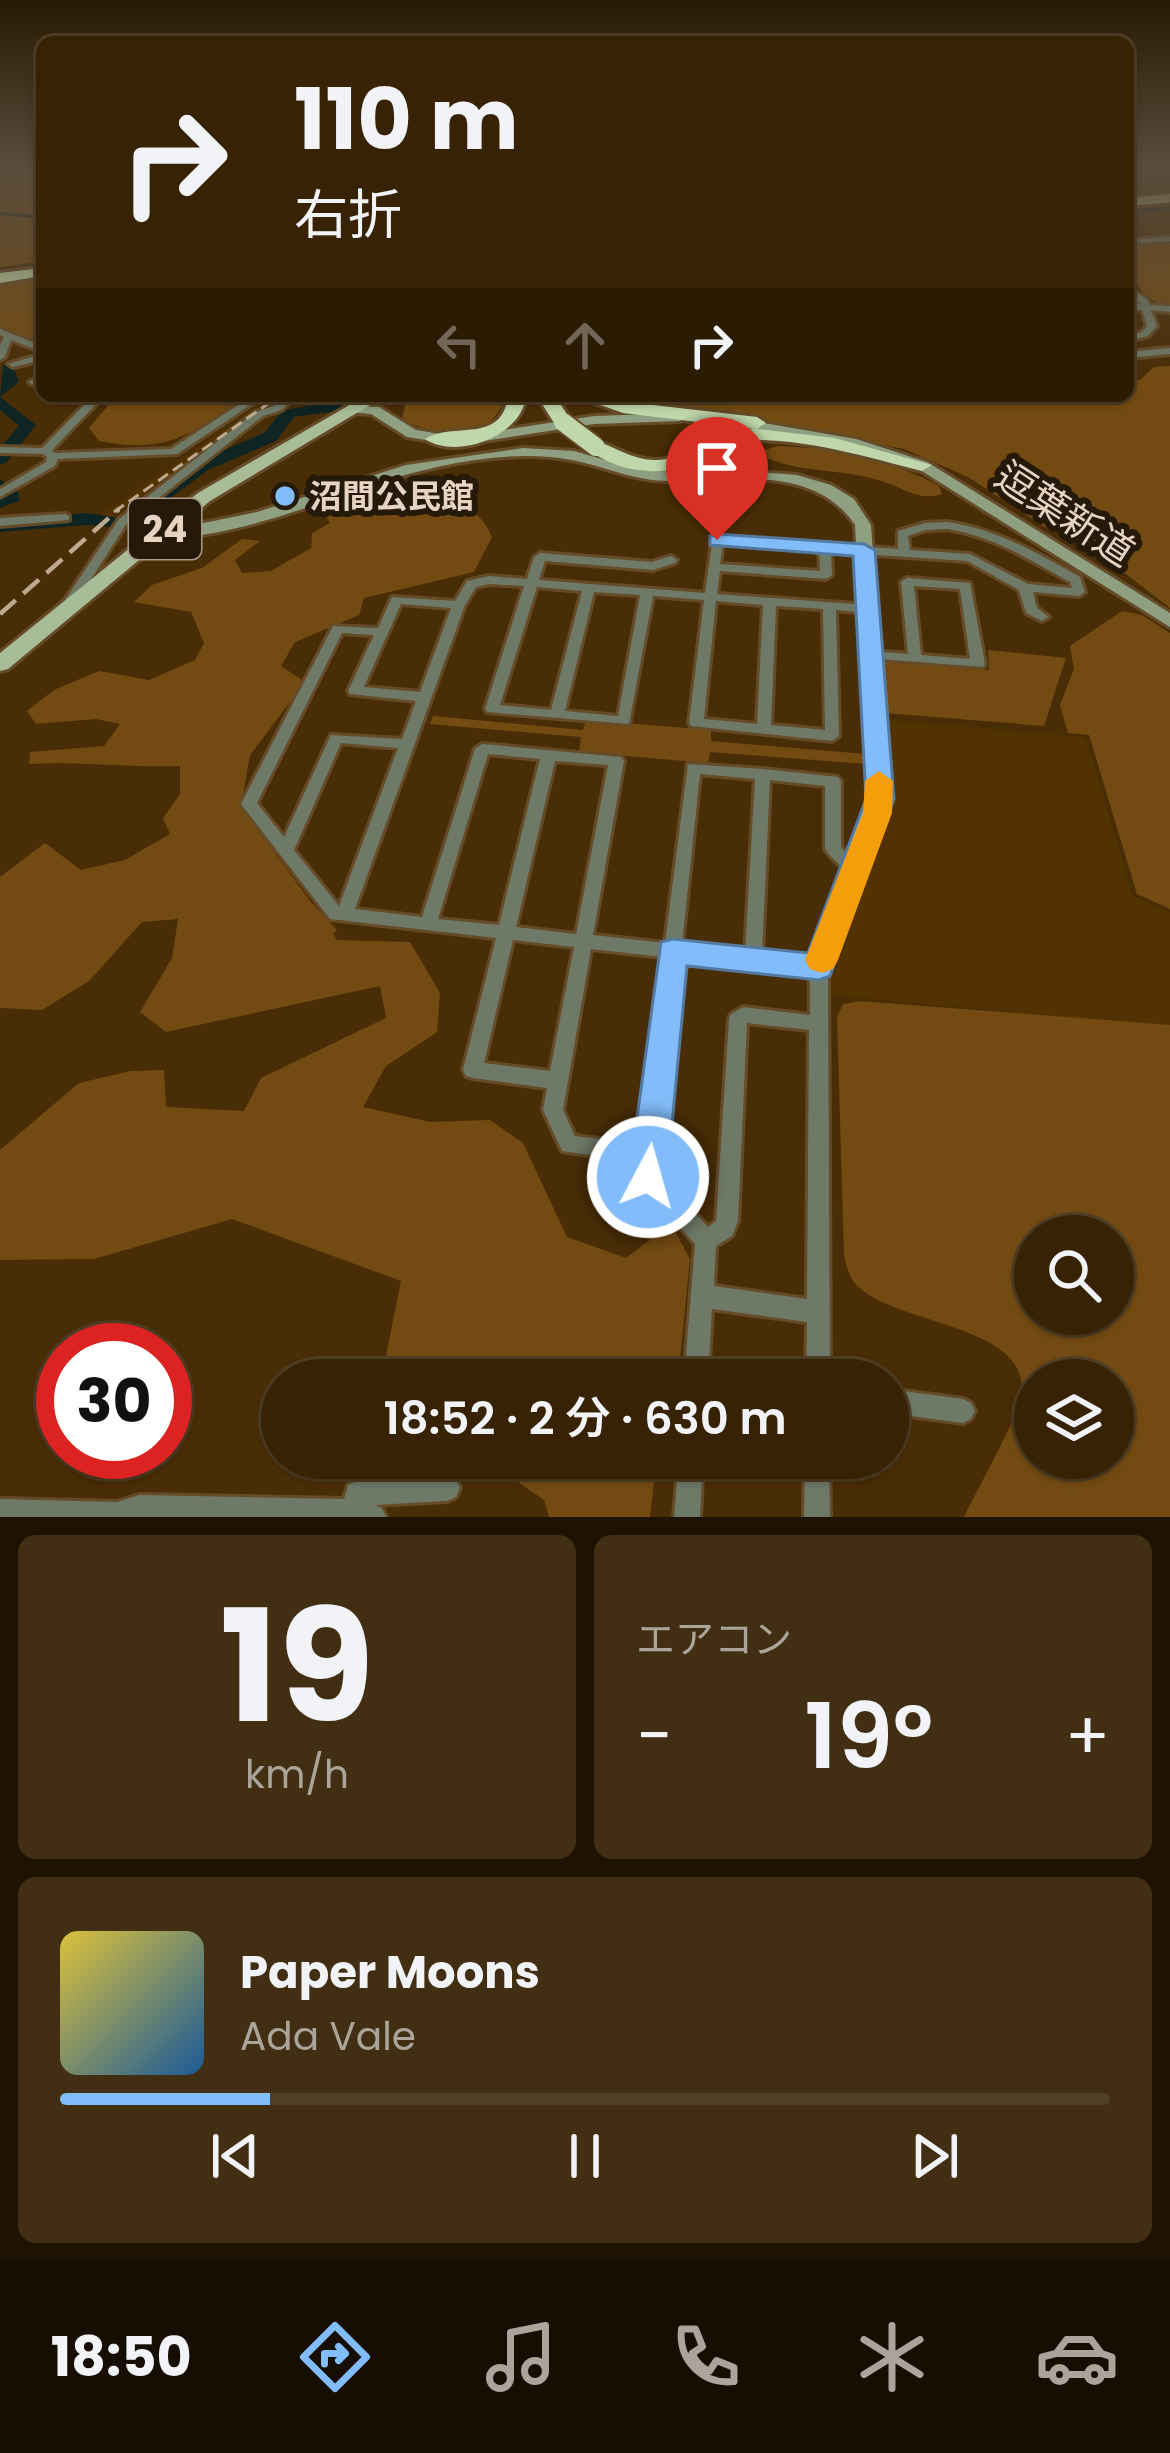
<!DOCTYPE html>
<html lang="ja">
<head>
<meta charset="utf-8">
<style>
  :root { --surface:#372204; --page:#422f13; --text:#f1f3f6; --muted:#aaa49a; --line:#513f26; --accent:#82bcfa }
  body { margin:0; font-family:Poppins,"Noto Sans JP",sans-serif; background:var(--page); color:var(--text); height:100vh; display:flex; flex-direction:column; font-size:45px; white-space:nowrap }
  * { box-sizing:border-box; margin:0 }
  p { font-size:39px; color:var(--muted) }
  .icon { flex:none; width:66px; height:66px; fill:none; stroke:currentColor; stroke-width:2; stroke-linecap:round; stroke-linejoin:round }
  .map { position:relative; height:1517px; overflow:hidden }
  .side { display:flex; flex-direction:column; gap:18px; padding:18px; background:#1e1302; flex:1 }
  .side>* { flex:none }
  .hud { position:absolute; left:36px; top:36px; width:1098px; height:366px; border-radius:18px; box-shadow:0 3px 9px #0004,0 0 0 3px var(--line); background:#372204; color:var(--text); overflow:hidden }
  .fabs { position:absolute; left:1014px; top:1215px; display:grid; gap:24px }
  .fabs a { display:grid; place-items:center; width:120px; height:120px; border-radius:50%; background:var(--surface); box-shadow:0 3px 9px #0004,0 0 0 3px var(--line); font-size:60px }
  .speed { position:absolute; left:36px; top:1323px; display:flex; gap:24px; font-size:60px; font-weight:700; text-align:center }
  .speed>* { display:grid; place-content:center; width:156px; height:156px; border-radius:50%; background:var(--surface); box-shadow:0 3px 9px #0004,0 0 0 3px var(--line); line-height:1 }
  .speed .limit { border:18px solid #d22; background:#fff; color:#111 }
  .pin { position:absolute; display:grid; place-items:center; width:102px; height:102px; color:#fff; margin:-123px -51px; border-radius:50% 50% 50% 0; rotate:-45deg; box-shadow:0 0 12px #0007 }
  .pin .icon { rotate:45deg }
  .me { position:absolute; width:132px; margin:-66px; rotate:6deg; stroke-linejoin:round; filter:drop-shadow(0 0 9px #0008) }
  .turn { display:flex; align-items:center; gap:42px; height:252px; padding:0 60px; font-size:54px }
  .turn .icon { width:156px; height:156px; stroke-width:2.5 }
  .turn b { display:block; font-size:84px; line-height:102px }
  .lanes { display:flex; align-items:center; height:114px; padding:0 60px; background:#0003; justify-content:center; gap:60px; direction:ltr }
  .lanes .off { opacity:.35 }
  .big { font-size:90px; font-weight:600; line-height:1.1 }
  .side .tile { flex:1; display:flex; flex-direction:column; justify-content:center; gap:18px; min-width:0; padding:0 42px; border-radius:18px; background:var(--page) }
  .side .dial { align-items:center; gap:0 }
  .dial b { font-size:156px; line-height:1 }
  .song { display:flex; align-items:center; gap:36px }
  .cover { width:144px; height:144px; border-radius:18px; background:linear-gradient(135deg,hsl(50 70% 55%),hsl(210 70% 35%)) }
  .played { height:12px; border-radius:6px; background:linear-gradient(90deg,var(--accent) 20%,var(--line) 20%) }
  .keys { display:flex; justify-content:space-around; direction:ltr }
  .heat { display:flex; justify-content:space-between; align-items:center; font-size:66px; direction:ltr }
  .side .tiles { flex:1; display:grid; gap:18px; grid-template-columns:1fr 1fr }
  .tile:last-child { grid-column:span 2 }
  .trip { position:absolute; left:261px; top:1359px; width:648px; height:120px; border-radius:60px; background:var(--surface); box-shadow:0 3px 9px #0004,0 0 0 3px var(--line); font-weight:600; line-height:120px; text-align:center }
  .dock { display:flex; height:192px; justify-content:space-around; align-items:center; background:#160e02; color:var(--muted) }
  .dock .icon { width:84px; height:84px }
  .dock .on { color:var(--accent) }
  .dock b { font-size:54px; color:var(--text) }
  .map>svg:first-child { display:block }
</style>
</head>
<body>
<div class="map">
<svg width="1170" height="1517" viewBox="0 0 1170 1517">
  <rect width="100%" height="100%" fill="#492d06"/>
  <g fill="#523200">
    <path d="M271 396H282L110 519 99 517Z"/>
    <path d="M888 720 1086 737 1133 896 1170 912V1027L827 995 893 807Z"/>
  </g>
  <g fill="#734b12" fill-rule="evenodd">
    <path d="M0 167H42V261L0 267Z"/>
    <path d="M1170 240V307C1137 301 1128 271 1128 243Z"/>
    <path d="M42 274V345L0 327V281Z"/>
    <path d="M1170 366V608L1087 544 1045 527 968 477 904 449 620 396 847 398 857 404 888 396H1128V378L1140 380 1154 367Z"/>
    <path d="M116 396H246C190 433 170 455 99 441L89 428Z"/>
    <path d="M407 396H503L502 407 486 428C453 432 431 436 402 419Z"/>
    <path d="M778 446C833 448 890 459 939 486L942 494C921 501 906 490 887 483 848 467 789 475 758 452Z"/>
    <path d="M409 483C443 496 477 501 492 537L474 572 364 598 359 615 295 642 281 666 305 682 250 755 241 807 311 902 337 930 333 934 337 940 410 942 440 993 437 1032 386 1066 363 1107 430 1122 490 1120 523 1143 567 1237 626 1258 671 1224 690 1259 678 1380H381L401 1281 232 1219 94 1259 0 1260V1150L79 1083 131 1071 164 1070 166 1107 244 1111 261 1078 386 1018 380 986 166 1032 140 1012 172 958 178 919 142 922 89 981 42 1010 0 1008V877L45 843 81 870 125 860 170 834 163 818 180 794V766C129 768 80 761 29 764L30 752 104 746 120 724 96 719 36 724 27 711 54 690 99 671 149 680 195 660 204 643 191 612 134 602 152 585 202 568 242 539 260 541 235 560 242 573 271 571 311 548 312 533 330 523 325 514 334 500Z"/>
    <path d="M1122 611 1142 615 1170 633V909L1137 894 1089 735 1068 733 1060 705 1074 669 1070 646Z"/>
    <path d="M988 650 1066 658 1044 726 885 713 881 661 989 670Z"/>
    <path d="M433 716 583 730 586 720 711 730V741L866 754V764L710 752 708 763 579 752 581 737 430 724Z"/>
    <path d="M860 1001 1170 1025V1517H964C976 1491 1020 1415 1022 1391 1025 1321 888 1326 853 1281 848 1274 846 1263 844 1255L837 1017 843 1004ZM1035 1236H1113V1314H1035ZM1035 1380H1113V1458H1035Z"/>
    <path d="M451 1458H671L669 1473H655L650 1517H549L544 1500 487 1461Z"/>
  </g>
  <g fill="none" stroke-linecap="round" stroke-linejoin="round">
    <g stroke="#0e2524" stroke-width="3">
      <path d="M1128 212 1170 208"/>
      <path d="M0 214 42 217"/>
    </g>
    <g fill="#0e2524" fill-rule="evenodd">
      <path d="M3 365H13L19 382 0 397Z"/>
      <path d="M346 396H368L337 411 294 417 276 441 208 470 130 528 87 525 0 532V520L87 513 119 518 196 462 264 433 283 410 328 403Z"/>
      <path d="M0 397 36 425 6 463 0 464V448L19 426 0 410Z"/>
      <path d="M0 479 19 493V501L0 508Z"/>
    </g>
    <g stroke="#654b28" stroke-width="6">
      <g id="street">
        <path d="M1170 237V241L1128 244V240Z"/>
        <path d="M1128 288 1147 299 1150 305 1170 306V312L1151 310 1157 326 1148 336 1128 341V335L1142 332 1147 326 1142 310 1128 309V303L1141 304 1128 295Z"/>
        <path d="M0 329 42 346V352L11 340 5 357 0 360V345L4 337 0 335Z"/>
        <path d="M1170 348V354L1128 358V352Z"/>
        <path d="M42 354V360L13 367 8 364Z"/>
        <path d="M34 379 42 380V386L31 384 29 382Z"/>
        <path d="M93 396H104L52 450 55 453 171 449 252 396H264L177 454 58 459 55 466 0 497V489L46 462 47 457 43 454 0 453V447L42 448Z"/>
        <path d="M284 396H295L282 410 263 416 127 523 70 612H60L59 609 119 519 255 412 274 406Z"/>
        <path d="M331 396H341L342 397 337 400Z"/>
        <path d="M65 514 69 516V520L0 526V518Z"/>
        <path d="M947 522C997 529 1037 553 1080 577L1085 592 1079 596 1033 592 1037 608 1049 617 1042 621 1026 613 1019 590 967 561 831 552 832 575 826 579 720 571 717 594 867 605 873 609 867 613 836 610 839 736 832 741 691 726 689 723 704 600 653 596 629 724 487 712 485 709 524 586 489 584 476 587 465 605 355 909 422 917 475 749 482 744 621 757 624 761 593 935 665 943 688 764 763 769 838 777 841 781V847L851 858 864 862 866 866 864 870C847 874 834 862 825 849V786L770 780 762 954 819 960 825 962 828 967 830 1380H806L807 1322 712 1309 708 1380H684L695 1244 641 1184 638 1177 639 1162 562 1151 543 1110 547 1088 473 1078 466 1076 463 1070 496 938 330 919 241 804 333 626 378 628 392 597 455 601 467 581 489 576 527 579 534 557 540 553 652 562 671 556 677 560 675 563 653 570 545 561 539 580 705 593 713 537 898 549V531L925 523ZM947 529C993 536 1030 560 1070 582L1072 588 1028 584 970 554 910 550 908 536 926 530ZM723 544 819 551 820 571 720 564ZM537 587 582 591 551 710 500 705ZM594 592 640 595 618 716 565 711ZM716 601 763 605 757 724 704 719ZM401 604 451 608 420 692 364 687ZM776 606 823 609 825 730 771 725ZM342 633 374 635 348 691 350 694 416 701 402 739 331 735 284 837 257 803ZM341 743 398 748 339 906 294 850ZM488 754 540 759 499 925 438 919ZM555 761 608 765 576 934 516 927ZM700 774 755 779 745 952 682 945ZM513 940 574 947 550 1071 484 1063ZM591 949 663 957 642 1144 575 1136 563 1110ZM681 959 810 973V1015L743 1007 731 1014 729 1019 716 1221 708 1227 659 1174ZM747 1023 809 1030 807 1299 714 1286 716 1246 732 1236 738 1221Z"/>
        <path d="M907 578 970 583 985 664 983 667 865 658 863 655 865 652 870 651 908 654 901 582ZM914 586 960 589 970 659 921 655Z"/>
        <path d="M888 1389 963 1399 971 1403 975 1411 971 1419 963 1423 888 1413Z"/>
        <path d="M679 1458H703L700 1517H674Z"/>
        <path d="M805 1458H829L830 1517H804Z"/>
        <path d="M447 1475 456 1479 460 1488 456 1497 447 1501 375 1505 382 1508 386 1517H0V1499L117 1502 139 1495 344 1499 348 1485 357 1481Z"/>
      </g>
    </g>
    <g stroke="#654b28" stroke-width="6">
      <g id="secondary">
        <path d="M348 406 379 407 416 430 458 437 594 416 680 413 687 417 680 421 594 424 458 445 407 437 371 414 348 412Z"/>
        <path d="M735 418 856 439 927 462 1170 613V627L917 468 853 447 730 425 728 422Z"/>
        <path d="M523 448 574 451 644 471 732 470 797 475 831 485 854 499 871 525 891 799 828 974 819 977 810 974 806 967 869 799 855 525C815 465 733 480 670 481 634 481 607 467 572 460 509 448 435 465 375 484 332 498 192 554 156 530L164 525H194L257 512 406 465Z"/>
      </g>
    </g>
    <g stroke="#654b28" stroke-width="6">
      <path id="primary" d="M365 396H385L210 501 8 669 0 671V653L198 493Z"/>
    </g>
    <g stroke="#654b28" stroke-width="6">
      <g id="highway">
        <path d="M1170 194V202L1128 206V198Z"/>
        <path d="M42 268V276L0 283V273Z"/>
        <path d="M508 396H526C522 437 456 460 425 439 453 421 502 445 508 396Z"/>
        <path d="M537 396H555L572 422 570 426H556Z"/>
        <path d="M575 396 757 417 766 423 757 429 835 438 932 465 922 471C866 457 808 439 749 440 726 440 711 456 691 464 658 478 612 471 586 447L596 441C615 447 632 459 653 460 690 461 717 428 756 429L623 413Z"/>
      </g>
    </g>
    <use href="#street" fill="#6f7967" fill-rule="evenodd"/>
    <use href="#secondary" fill="#8f9f82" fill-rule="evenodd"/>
    <use href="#primary" fill="#a8bc97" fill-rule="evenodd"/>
    <use href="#highway" fill="#bfd7aa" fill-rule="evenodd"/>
    <path stroke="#bda890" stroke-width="3" stroke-dasharray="12 6" stroke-linecap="butt" d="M114 512 279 396"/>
    <path stroke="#bda890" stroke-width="4.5" stroke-dasharray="21 10" stroke-linecap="butt" d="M0 614 119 509"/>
    <g stroke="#654b28" stroke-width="22" stroke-linecap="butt">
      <path id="highway-bridge" d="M563 422 596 447"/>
    </g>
    <use href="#highway-bridge" stroke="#bfd7aa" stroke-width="18"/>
  </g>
  <linearGradient id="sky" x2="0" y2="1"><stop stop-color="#281903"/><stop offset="0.44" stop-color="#594c3b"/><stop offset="1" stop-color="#594c3b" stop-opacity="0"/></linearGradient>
  <rect width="1170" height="379" fill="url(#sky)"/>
  <path fill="#82bcfa" stroke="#547aa2" stroke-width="3" d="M717 534 864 544 875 550 894 799 830 976 819 980 687 966 667 1177 662 1189 648 1194 635 1189 629 1177 661 942 673 939 808 953 866 799 853 556 710 545V536Z"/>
  <path fill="#f59e0b" d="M879 771 893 781 892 813 838 960 833 969 822 973 810 969 805 960 863 813 865 781Z"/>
  <circle fill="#82bcfa" stroke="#25190a" stroke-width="4.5" cx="285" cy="496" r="12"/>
  <g text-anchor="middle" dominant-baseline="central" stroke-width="12" stroke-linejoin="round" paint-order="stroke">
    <g font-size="33" font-weight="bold" fill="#e6d4c1" stroke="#25190a" text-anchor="start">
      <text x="309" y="496">沼間公民館</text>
    </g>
    <rect fill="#25190a" stroke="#ac9c8a" stroke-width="3" x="129" y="499" width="72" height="60" rx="9"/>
    <g font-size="36" font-weight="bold" fill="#e6d4c1">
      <text x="165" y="529">24</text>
    </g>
    <g font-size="39" fill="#e6d4c1" stroke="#25190a">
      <text transform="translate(1065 514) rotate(33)">逗葉新道</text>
    </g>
  </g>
</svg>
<div class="fabs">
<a><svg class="icon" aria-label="search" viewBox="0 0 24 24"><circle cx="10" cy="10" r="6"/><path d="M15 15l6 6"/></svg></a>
<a><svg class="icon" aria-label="layers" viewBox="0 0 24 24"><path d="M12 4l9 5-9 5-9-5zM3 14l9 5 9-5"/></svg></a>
</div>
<div class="speed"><div class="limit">30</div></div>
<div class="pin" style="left:717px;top:540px;background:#d93025"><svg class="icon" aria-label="arrive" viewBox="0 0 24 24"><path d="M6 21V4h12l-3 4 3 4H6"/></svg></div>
<svg class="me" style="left:648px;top:1177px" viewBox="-20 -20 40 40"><circle r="17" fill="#82bcfa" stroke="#fff" stroke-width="3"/><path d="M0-11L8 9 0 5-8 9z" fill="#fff"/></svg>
<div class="trip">18:52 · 2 分 · 630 m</div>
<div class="hud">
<div class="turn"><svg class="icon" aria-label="right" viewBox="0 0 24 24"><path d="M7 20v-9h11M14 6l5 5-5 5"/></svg><div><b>110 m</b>右折</div></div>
<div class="lanes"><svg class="icon off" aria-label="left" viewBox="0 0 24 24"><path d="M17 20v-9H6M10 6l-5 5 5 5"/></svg><svg class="icon off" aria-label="ahead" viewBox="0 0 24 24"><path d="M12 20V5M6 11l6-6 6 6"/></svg><svg class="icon" aria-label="right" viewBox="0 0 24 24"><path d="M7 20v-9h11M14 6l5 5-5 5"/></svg></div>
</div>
</div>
<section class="side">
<div class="tiles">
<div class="tile dial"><b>19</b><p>km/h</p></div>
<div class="tile"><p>エアコン</p>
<div class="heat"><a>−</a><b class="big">19°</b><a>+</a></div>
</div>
<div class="tile">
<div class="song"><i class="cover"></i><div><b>Paper Moons</b><p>Ada Vale</p></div></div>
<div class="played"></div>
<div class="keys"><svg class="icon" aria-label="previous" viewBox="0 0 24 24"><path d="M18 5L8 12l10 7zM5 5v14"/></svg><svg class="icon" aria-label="pause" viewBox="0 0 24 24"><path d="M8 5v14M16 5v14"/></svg><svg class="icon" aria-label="next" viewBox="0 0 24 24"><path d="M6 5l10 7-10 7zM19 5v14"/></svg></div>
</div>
</div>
</section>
<nav class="dock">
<b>18:50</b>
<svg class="icon on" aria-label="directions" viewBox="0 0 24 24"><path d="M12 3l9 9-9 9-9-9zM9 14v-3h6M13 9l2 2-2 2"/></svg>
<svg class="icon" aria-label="music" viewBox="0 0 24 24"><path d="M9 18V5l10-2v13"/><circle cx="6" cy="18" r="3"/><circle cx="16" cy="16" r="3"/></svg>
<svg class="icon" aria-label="phone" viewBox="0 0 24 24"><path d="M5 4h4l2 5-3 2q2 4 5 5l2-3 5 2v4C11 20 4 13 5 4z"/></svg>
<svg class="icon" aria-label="climate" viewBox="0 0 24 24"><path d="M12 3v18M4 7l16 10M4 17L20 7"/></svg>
<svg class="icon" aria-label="car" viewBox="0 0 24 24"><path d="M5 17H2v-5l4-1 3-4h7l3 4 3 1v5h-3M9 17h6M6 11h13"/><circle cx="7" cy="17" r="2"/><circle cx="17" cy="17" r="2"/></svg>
</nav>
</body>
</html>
